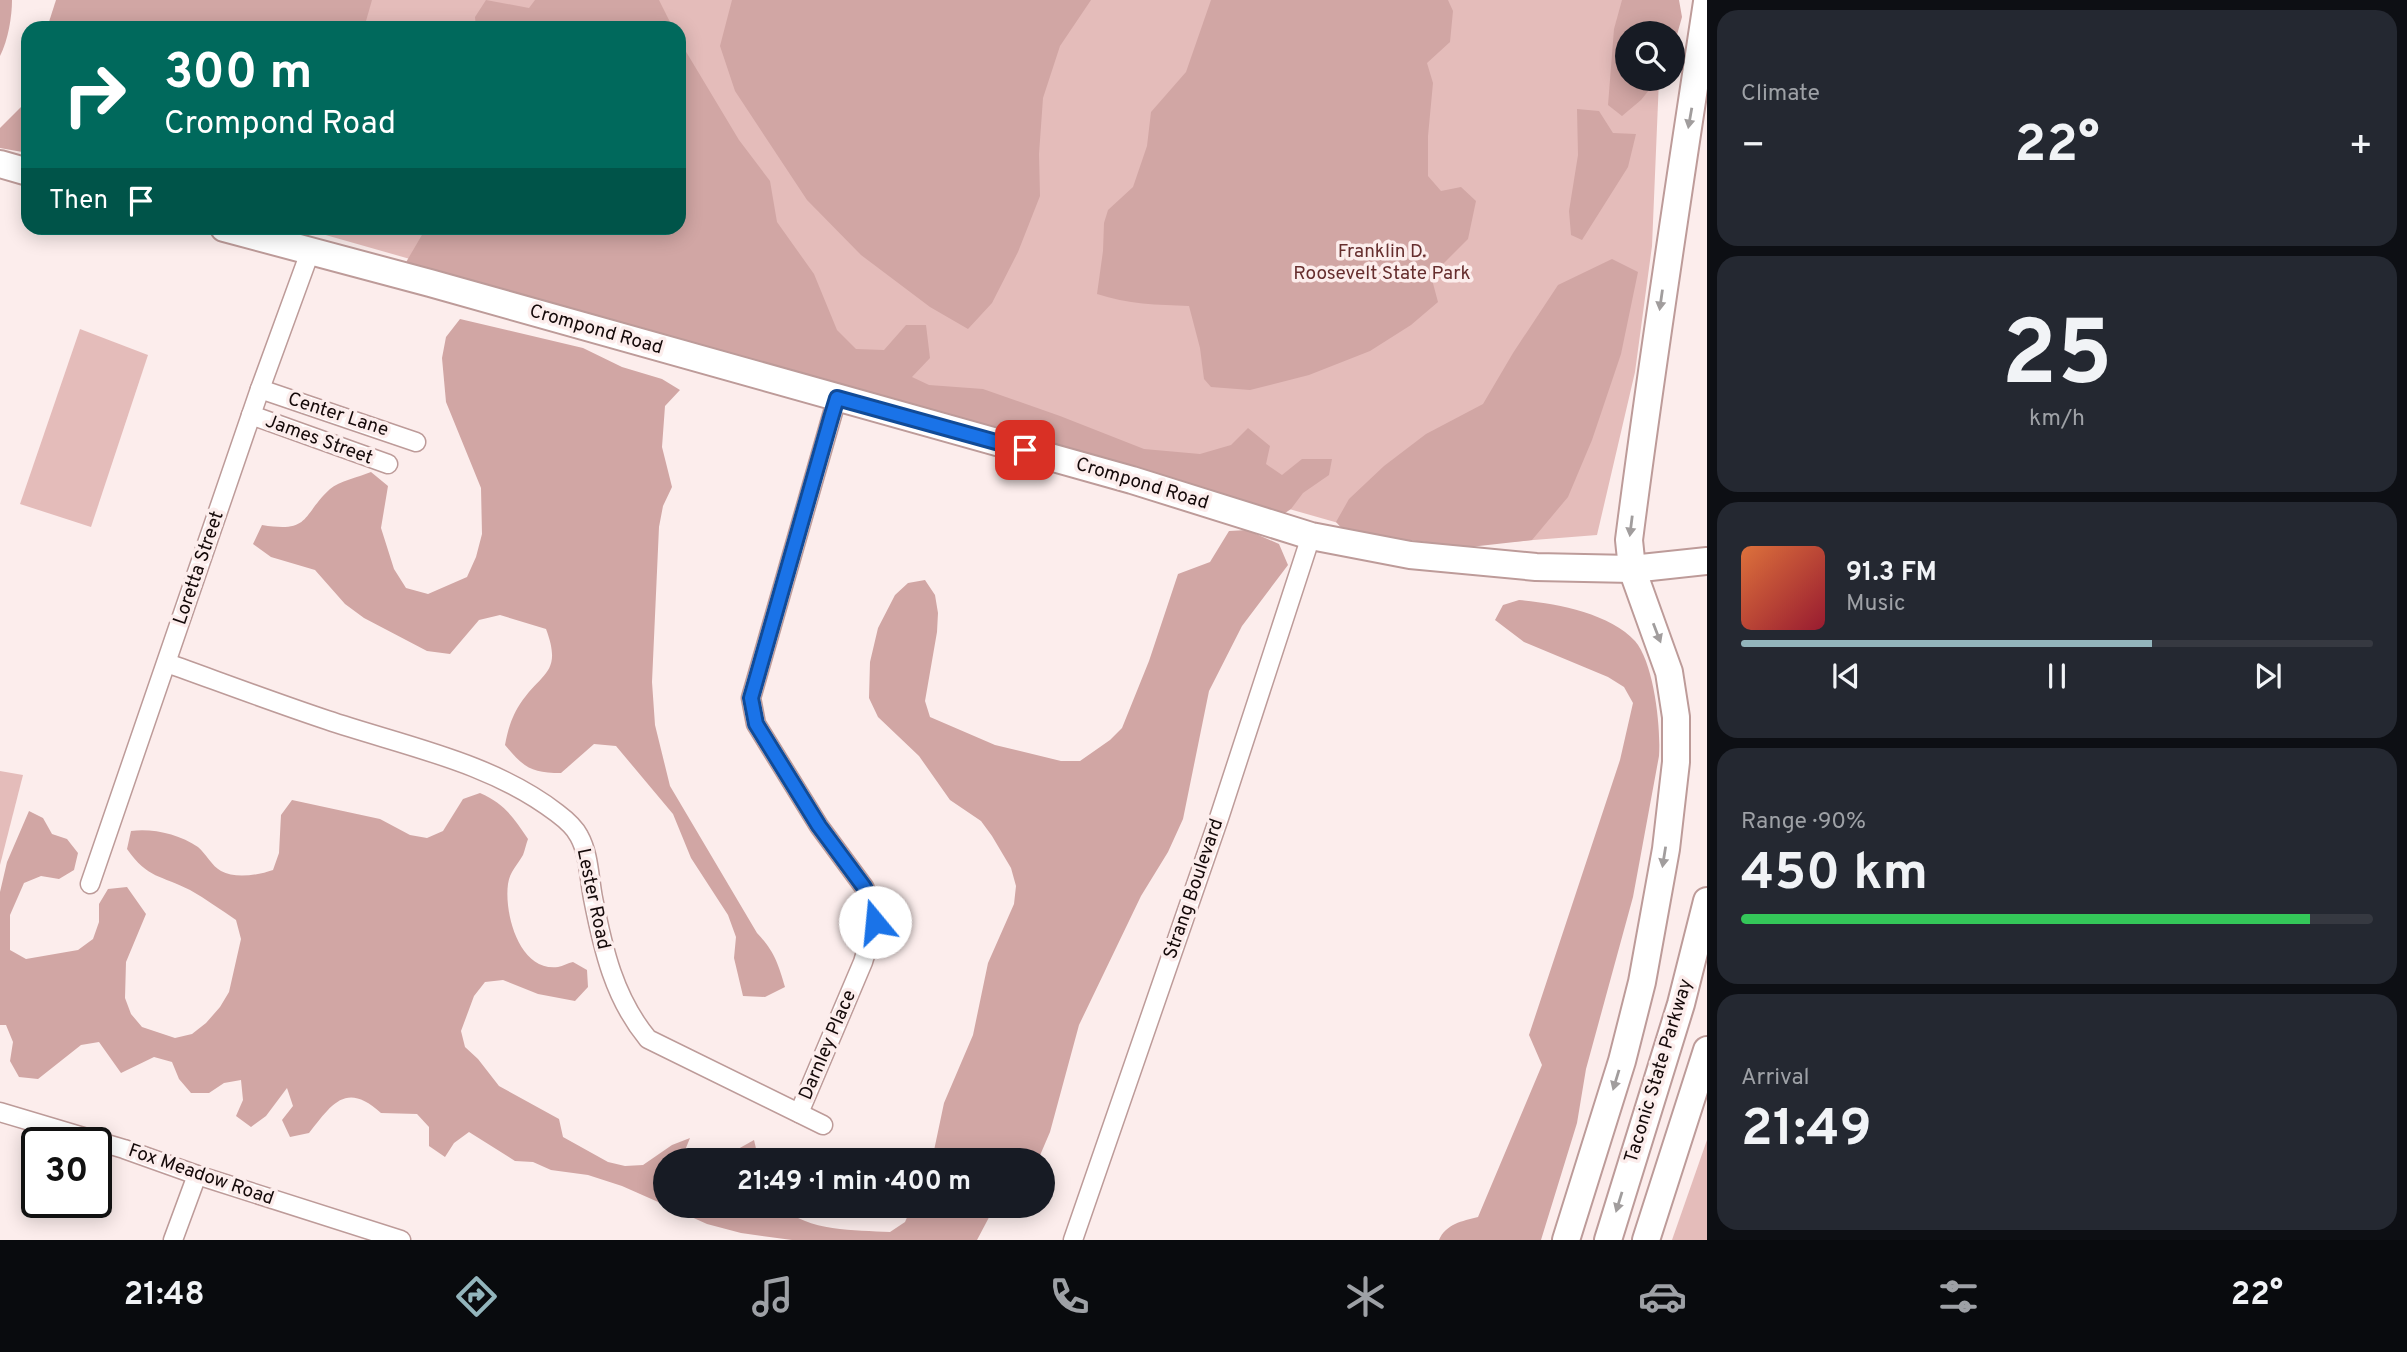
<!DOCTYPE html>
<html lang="en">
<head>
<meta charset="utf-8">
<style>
  :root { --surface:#171b24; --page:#242831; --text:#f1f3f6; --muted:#9ea1a6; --line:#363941; --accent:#93b5bc }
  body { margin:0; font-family:Overpass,sans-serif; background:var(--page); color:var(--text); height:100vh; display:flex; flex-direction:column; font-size:26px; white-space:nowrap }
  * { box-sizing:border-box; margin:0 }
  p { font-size:23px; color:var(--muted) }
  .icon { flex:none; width:38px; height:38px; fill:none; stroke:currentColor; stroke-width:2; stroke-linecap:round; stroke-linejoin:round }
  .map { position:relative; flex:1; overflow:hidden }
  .side { display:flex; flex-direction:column; gap:10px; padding:10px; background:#0d0f14; width:700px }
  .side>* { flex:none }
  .guide { position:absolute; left:21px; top:21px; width:665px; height:214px; border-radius:21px; box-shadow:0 4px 18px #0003; background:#00695c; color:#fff; overflow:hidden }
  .tools { position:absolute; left:1615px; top:21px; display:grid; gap:14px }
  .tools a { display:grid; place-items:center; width:70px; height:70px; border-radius:50%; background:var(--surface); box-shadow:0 4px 18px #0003; font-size:35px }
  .speed { position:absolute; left:21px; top:1127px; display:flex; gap:14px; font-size:35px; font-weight:700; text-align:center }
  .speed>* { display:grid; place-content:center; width:91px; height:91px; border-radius:50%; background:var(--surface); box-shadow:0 4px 18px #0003; line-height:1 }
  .speed .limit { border:4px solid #111; border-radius:10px; background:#fff; color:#111 }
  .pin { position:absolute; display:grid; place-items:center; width:60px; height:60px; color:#fff; margin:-30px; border-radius:14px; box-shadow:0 4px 10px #0006 }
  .me { position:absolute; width:77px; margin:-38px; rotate:343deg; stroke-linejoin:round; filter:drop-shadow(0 0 5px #0008) }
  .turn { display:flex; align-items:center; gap:24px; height:147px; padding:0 28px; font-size:32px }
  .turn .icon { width:91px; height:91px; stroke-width:2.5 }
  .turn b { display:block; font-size:49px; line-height:60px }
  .then { display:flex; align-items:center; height:66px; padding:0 28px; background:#0003; gap:14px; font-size:26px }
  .big { font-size:52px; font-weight:700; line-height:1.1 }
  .side .card { flex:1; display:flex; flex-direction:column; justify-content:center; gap:10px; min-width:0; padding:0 24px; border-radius:21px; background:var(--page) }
  .side .dial { align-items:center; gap:0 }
  .dial b { font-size:91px; line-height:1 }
  .song { display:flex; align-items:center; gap:21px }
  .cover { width:84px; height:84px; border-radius:10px; background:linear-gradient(135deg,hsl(20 70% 55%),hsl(350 70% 35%)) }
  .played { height:7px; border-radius:4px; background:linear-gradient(90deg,var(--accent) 65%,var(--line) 65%) }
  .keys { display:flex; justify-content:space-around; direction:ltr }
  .heat { display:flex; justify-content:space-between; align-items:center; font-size:38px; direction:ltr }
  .charge { height:10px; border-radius:5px; background:linear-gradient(90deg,#34c759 90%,var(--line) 0) }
  .trip { position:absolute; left:653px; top:1148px; width:402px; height:70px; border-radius:35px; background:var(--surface); box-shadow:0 4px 18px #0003; font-weight:700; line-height:70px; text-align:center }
  .tabs { display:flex; height:112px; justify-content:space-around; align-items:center; background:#090b0e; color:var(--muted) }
  .tabs .icon { width:49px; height:49px }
  .tabs .on { color:var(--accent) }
  .tabs b { font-size:32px; color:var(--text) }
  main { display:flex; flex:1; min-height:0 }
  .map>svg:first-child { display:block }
</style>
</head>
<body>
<main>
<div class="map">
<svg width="1707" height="1240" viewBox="0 0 1707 1240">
  <rect width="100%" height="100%" fill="#fcedec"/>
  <g fill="#e4bcba">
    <path d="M343 0H1668L1628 33V79H1659L1652 246 1635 372 1597 535 1510 542 1356 528 301 228H679V28H335Z"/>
    <path d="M80 329 148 355 91 527 20 504Z"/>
    <path d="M0 771 23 775 0 865Z"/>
    <path d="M1707 1140V1240H1672Z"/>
  </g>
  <g fill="#d1a6a4">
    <path d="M0 0H12C12 17 8 40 0 56Z"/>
    <path d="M56 0H372L364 28H47Z"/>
    <path d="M486 0 529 8 535 0H659L673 28H476L475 17Z"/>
    <path d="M732 0H1091L1060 46 1043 98 1039 154 1040 196 1018 252 992 303 968 329 930 307 861 255 807 200 735 91 720 46Z"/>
    <path d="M1211 0H1448L1453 11 1450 42 1427 63 1433 83 1428 136V176L1441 191 1461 187 1476 201 1468 239 1431 276 1438 302 1411 325 1370 351 1309 375 1250 390 1211 387 1204 379 1200 348 1189 306C1158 305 1127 304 1097 294L1103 251 1104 223 1108 210 1133 187 1147 146 1151 112 1186 72Z"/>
    <path d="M1622 0H1679L1682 17 1673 49V33H1628V79H1658L1641 100 1622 116 1608 105 1614 29Z"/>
    <path d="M679 40 739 140 770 181 777 222 814 274 837 330 856 349 884 350 906 325H926L930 358 912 377 929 385 983 389 1060 416 1144 449 1200 454 1231 445 1248 428 1270 446 1266 464 1282 475 1302 459H1332L1329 475 1303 493 1291 509 1282 515 405 264 426 228H679Z"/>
    <path d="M28 94V153L0 148V128L24 104Z"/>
    <path d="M1577 109 1599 111 1613 133 1636 134 1628 167 1582 240 1571 235 1569 211 1578 155Z"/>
    <path d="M1612 259 1638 272 1621 354 1592 440 1568 497 1532 540 1470 547 1346 533 1336 522 1349 499 1384 466 1426 434 1483 404 1513 353 1558 285Z"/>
    <path d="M460 319 583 348 622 367 662 379 680 390 665 406 662 447 672 487 663 506 659 527 652 682 655 725 670 786 757 933C774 951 778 963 785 987L765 997 743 996 734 958 736 937 728 915 691 858 673 814 616 746 594 744 561 773C532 773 524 768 505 745 508 730 511 718 520 704 541 672 563 674 546 629L500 615 479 620 450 654 427 651 364 618 345 604 315 570 271 557 253 544 262 525C311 533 301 516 330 489 339 481 359 477 371 472L388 486 381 528 394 569 406 588 428 594 467 577 476 557 482 534 481 488 446 402 442 358 446 337Z"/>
    <path d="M1247 530 1279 544 1288 565 1242 626 1209 691 1183 819 1168 852 1141 896 1079 1025 1050 1132 1038 1160H932L944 1103 973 1035 988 963 1014 904 1016 886 1011 868 992 836 981 821 950 800 919 756 878 717 869 698 870 662 878 628 895 595 908 583 925 580 935 595 938 613 937 632 925 701 930 717 995 745 1061 761H1080L1110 740 1122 728 1149 661 1178 574 1210 562 1229 531Z"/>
    <path d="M1519 600C1554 603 1610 613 1635 641 1654 663 1661 727 1659 756L1633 897 1586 1069 1577 1123 1541 1240H1439C1446 1224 1462 1221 1478 1217L1542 1065 1529 1035 1620 760 1633 703 1624 687 1608 677 1524 642 1495 620 1503 605Z"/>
    <path d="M480 793C505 804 513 817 528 839 526 844 525 850 523 855 517 866 510 871 508 884 504 913 519 972 558 967 563 966 568 963 573 962L587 970 588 987 575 1001 538 994 503 980 485 982 474 996 461 1031 465 1047 478 1059 499 1086 559 1119 563 1137 608 1162 625 1166 643 1165 672 1145 690 1138 681 1160H665V1205L622 1186 588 1175 551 1170 533 1162 515 1161 469 1132 454 1143 445 1157 429 1146V1127L417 1114 381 1113C346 1081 332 1104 309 1133L290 1137 282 1120 293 1106 287 1088 266 1116 251 1127 236 1116 243 1100 241 1080 224 1083 209 1093H191L179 1079 172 1062 154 1057 121 1073 99 1042 81 1045 38 1079 19 1077 10 1061 13 1042 6 1025H0V892L7 862 29 811 43 818 52 834 67 839 78 853 74 870 59 879 41 876 24 883 10 915V950L26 959 78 950 93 939 99 922V904L108 889 127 887 146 914 126 962 125 998 131 1014 142 1027 175 1038 192 1034 206 1023 220 1007 229 992 241 939 236 920C221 910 206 899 190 890 161 875 148 879 127 849L131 831C152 828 179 834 198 847 206 854 212 866 221 871 235 879 259 875 273 870L279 853 281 815 292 800 380 819 410 835 427 838 443 831 463 799Z"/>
    <path d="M754 1140 758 1157 756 1160H734L738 1149Z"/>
    <path d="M667 1206H781C808 1232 855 1230 890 1232L905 1222 912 1206H995L977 1240H792L741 1233 707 1224Z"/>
  </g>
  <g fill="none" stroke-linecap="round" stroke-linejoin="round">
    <g stroke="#bd9b99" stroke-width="21">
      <g id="minor">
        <path d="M260 389 416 442"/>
        <path d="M251 415 388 464"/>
        <path d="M167 663C220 682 273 702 327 720 404 746 491 762 557 813 565 819 574 826 579 836 589 854 589 877 593 898 603 949 614 998 648 1039L823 1125"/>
        <path d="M90 884 260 389 310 252"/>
        <path d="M0 1112 124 1149 197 1175 401 1240"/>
        <path d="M799 1113 863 962 875 922 873 906 864 887 819 826 756 724 751 698 837 398"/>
        <path d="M173 1240 197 1175"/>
        <path d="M1073 1240 1219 818 1311 536"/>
      </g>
    </g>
    <g stroke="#bd9b99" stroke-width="30">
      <g id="highway">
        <path d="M0 164 28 172"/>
        <path d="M224 228 430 283 1132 480 1311 536 1410 555 1536 567 1632 569 1707 561"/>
        <path d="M1566 1240 1622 1061 1642 982 1666 849 1676 762V717L1669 672 1632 569 1629 540C1652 360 1680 181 1707 2"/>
        <path d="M1608 1240 1681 1004 1707 901"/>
        <path d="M1646 1240 1707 1050"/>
      </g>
    </g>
    <use href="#minor" stroke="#fff" stroke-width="18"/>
    <use href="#highway" stroke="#fff" stroke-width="26"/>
  </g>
  <defs><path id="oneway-solid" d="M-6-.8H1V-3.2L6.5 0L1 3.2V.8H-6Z" transform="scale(1.75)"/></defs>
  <g fill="#a19d9d">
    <use href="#oneway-solid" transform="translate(1690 118) rotate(100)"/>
    <use href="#oneway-solid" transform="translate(1661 300) rotate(98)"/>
    <use href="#oneway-solid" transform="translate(1631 526) rotate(97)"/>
    <use href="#oneway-solid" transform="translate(1657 633) rotate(69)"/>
    <use href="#oneway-solid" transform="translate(1664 857) rotate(99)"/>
    <use href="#oneway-solid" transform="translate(1616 1080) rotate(107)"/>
    <use href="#oneway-solid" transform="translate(1619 1202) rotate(107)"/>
  </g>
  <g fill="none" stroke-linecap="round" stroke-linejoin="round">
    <g stroke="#114b97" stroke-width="18">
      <path id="route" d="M875 922 873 906 864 887 819 826 756 724 751 698 831 418 837 398 1025 450"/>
    </g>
    <use href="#route" stroke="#1a73e8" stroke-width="12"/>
  </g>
  <g text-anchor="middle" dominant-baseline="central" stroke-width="7" stroke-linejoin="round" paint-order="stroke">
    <g font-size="19" fill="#662e2e" stroke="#fcedec">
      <text x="1382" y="252">Franklin D.<tspan x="1382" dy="22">Roosevelt State Park</tspan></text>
    </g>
    <g font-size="19" fill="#140909" stroke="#fcedec">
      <text transform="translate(596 330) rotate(16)">Crompond Road</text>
      <text transform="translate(338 415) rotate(18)">Center Lane</text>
      <text transform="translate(319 440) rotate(20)">James Street</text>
      <text transform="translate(1142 484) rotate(17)">Crompond Road</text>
      <text transform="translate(199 568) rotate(-71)">Loretta Street</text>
      <text transform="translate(1194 889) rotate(-71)">Strang Boulevard</text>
      <text transform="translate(593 899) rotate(78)">Lester Road</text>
      <text transform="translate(828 1045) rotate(-67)">Darnley Place</text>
      <text transform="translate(1659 1071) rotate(-73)">Taconic State Parkway</text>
      <text transform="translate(201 1175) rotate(19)">Fox Meadow Road</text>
    </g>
  </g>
</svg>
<div class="tools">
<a><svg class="icon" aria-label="search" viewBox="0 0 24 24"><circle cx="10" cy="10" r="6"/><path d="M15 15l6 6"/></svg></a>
</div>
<div class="speed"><div class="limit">30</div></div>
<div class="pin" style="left:1025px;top:450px;background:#d93025"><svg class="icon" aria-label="arrive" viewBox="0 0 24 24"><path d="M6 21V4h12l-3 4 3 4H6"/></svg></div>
<svg class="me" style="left:875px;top:922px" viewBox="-20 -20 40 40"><circle r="19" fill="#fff"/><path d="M0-13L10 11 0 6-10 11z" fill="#1a73e8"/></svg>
<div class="trip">21:49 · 1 min · 400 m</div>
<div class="guide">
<div class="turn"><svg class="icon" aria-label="right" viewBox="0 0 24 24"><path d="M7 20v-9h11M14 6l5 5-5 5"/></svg><div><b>300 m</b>Crompond Road</div></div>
<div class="then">Then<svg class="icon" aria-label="arrive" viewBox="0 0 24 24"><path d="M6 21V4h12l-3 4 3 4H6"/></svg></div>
</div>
</div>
<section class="side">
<div class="card"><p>Climate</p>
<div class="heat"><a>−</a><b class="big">22°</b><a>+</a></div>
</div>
<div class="card dial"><b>25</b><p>km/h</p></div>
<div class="card">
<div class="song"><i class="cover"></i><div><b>91.3 FM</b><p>Music</p></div></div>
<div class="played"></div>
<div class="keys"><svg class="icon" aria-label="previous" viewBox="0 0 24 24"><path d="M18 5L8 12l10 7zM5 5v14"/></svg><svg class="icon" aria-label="pause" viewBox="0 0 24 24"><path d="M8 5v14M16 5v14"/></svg><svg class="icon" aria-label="next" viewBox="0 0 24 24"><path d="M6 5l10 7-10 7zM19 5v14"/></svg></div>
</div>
<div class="card"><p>Range · 90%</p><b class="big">450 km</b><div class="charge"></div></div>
<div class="card"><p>Arrival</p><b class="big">21:49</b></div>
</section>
</main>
<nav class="tabs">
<b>21:48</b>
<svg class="icon on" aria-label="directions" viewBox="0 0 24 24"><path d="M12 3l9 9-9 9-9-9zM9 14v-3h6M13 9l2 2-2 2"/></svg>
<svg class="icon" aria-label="music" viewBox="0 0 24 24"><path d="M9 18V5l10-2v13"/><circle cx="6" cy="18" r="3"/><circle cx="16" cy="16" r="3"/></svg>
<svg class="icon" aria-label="phone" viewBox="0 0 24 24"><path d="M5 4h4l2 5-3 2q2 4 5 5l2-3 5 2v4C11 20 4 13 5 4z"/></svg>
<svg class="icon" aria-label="climate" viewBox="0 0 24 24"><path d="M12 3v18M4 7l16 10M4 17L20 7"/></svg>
<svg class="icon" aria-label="car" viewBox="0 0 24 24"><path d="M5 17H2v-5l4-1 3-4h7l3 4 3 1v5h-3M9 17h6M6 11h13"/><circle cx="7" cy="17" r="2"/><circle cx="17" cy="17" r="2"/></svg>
<svg class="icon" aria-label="filters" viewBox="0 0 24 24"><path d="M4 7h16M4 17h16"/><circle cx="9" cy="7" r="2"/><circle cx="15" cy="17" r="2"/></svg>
<b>22°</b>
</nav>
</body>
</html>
